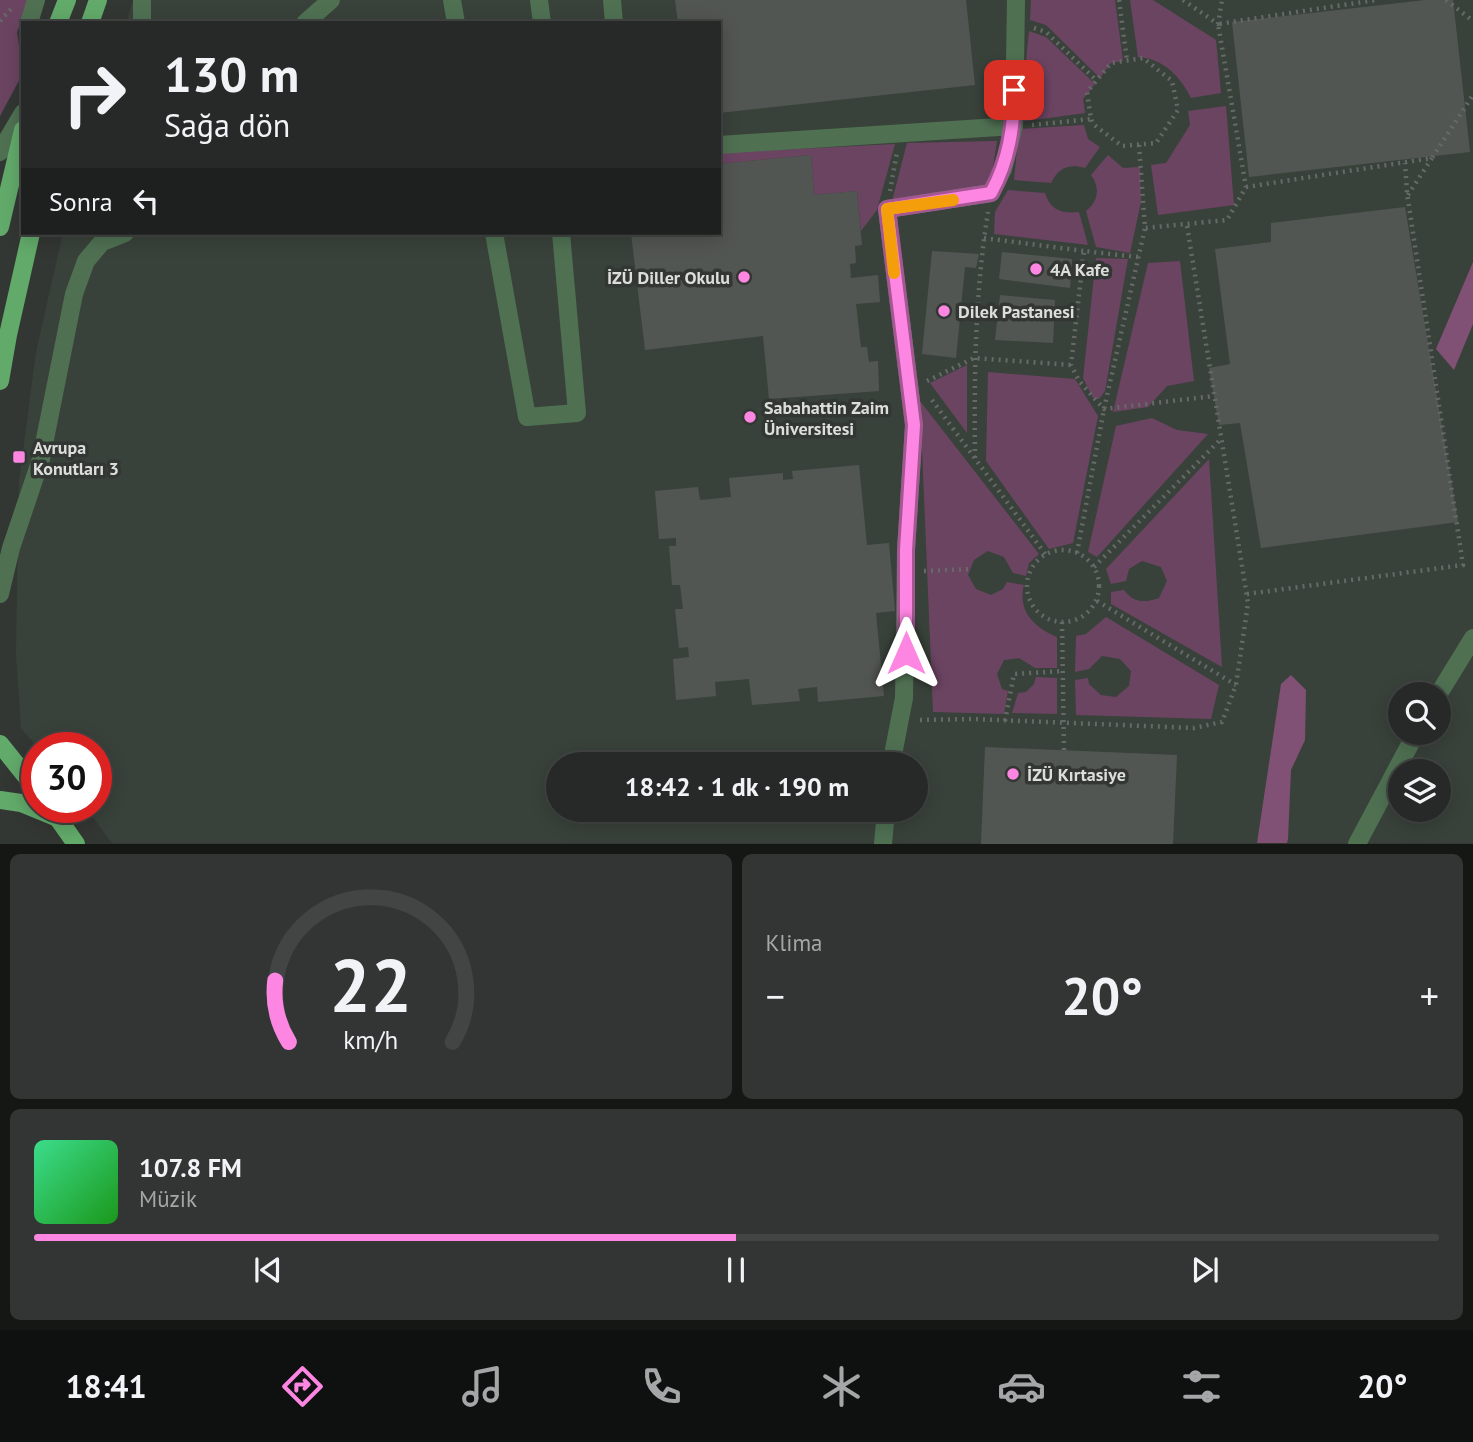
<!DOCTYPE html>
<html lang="tr">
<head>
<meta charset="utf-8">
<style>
  :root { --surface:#262927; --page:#323533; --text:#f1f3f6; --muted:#a4a6a7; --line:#424544; --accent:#fd86e2 }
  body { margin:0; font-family:"PT Sans",sans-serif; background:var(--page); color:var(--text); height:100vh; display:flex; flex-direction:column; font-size:26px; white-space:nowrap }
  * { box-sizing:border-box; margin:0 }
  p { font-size:23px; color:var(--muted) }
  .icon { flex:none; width:38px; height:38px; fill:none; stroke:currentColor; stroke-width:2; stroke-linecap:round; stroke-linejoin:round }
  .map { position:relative; height:844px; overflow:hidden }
  .drawer { display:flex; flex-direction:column; gap:10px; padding:10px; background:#151715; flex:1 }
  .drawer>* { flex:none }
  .top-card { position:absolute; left:21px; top:21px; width:700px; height:214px; border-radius:0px; box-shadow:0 4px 18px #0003,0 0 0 2px var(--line); background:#262927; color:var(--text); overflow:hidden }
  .tools { position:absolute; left:1388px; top:682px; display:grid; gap:14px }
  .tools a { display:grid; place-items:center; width:63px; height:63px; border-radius:50%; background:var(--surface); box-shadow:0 4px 18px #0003,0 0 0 2px var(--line); font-size:35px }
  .speed { position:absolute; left:21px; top:732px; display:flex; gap:14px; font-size:35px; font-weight:700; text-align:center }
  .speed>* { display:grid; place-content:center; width:91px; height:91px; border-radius:50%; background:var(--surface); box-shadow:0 4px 18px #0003,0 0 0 2px var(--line); line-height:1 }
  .speed .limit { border:10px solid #d22; background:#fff; color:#111 }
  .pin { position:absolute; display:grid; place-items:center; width:60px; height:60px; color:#fff; margin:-30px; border-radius:14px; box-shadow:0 4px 10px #0006 }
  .me { position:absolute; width:77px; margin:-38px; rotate:0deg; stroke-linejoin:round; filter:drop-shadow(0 0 5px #0008) }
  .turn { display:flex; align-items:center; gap:24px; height:147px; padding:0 28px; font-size:32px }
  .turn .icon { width:91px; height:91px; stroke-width:2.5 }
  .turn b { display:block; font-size:49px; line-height:60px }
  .then { display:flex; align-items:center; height:66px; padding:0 28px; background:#0003; gap:14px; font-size:26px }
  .big { font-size:52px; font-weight:700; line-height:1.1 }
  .drawer .tile { flex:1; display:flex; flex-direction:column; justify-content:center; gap:10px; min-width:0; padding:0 24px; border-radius:10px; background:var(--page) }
  .drawer .dial { align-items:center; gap:0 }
  .dial svg { height:182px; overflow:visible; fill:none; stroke:var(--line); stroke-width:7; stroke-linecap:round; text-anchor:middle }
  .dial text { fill:var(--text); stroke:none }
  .song { display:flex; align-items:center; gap:21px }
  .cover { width:84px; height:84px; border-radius:10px; background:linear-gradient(135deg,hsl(150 70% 55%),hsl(120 70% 35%)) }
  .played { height:7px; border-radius:4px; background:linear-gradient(90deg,var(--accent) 50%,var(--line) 50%) }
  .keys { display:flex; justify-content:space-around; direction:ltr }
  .heat { display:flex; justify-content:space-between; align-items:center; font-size:38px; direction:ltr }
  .drawer .tiles { flex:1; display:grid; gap:10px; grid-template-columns:1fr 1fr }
  .tile:last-child { grid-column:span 2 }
  .trip { position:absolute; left:546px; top:752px; width:382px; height:70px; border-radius:35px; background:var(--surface); box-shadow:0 4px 18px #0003,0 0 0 2px var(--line); font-weight:700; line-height:70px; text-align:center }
  .dock { display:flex; height:112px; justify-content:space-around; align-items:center; background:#0f1010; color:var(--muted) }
  .dock .icon { width:49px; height:49px }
  .dock .on { color:var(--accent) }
  .dock b { font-size:32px; color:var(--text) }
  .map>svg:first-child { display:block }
</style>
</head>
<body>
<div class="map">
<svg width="1473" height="844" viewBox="0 0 1473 844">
  <rect width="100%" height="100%" fill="#333734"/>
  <path fill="#39423a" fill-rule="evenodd" d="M133 0H1473V843H112L85 807H96V747H37L21 728 16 654 19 482 36 352 63 233H719V23H126ZM1400 695H1438V733H1400ZM558 765H915V810H558ZM1400 772H1438V810H1400Z"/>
  <g fill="#6b4462">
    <path d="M0 0H30L17 32 23 73 0 116Z"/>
    <path d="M1031 0H1115L1123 61 1111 63 1100 78 1046 25 1030 20Z"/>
    <path d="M1130 0H1153L1216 40 1221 93 1191 98C1181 77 1163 58 1138 57Z"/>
    <path d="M1029 31 1046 37 1095 84 1083 99 1085 113 1020 122Z"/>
    <path d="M1226 106 1234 205 1158 215 1151 165 1166 163 1190 125 1188 111Z"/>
    <path d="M1084 125 1088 139 1100 147 1085 168C1069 163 1058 168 1051 183L1014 180 1019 129Z"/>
    <path d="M997 141 990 186 892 201 907 143Z"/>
    <path d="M895 144 877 210 861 231 857 191 814 195 811 155 719 164V153Z"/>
    <path d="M1108 155 1123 168 1140 167 1141 202 1130 253 1096 247 1086 211C1099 201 1100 187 1091 175Z"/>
    <path d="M1008 190 1045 193C1050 210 1062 214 1079 212L1088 245 994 234 995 212Z"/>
    <path d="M1096 258 1128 259 1105 391 1099 399 1093 398 1083 378Z"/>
    <path d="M1180 261 1194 381 1167 386 1148 407 1113 412 1148 263Z"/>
    <path d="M967 365V433L930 383Z"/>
    <path d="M988 372 1075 379 1098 416 1073 543 1049 549 986 461Z"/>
    <path d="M920 401 1039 554 1029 563 1026 576 1013 573 1004 557 988 551 974 560 968 575 976 589 991 595 1003 589 1007 582 1024 585C1017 610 1034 628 1057 637V668H1035L1019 658 1004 660 997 674 1002 689 1008 691 1004 714 933 712Z"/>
    <path d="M1152 418 1177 430 1208 434 1097 557 1088 552 1116 426Z"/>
    <path d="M1209 459 1222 667 1111 604V592L1124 590C1133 603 1145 603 1159 598L1167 581 1161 567 1142 561 1129 569 1126 581 1111 584 1106 569Z"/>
    <path d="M1106 617 1219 685 1211 719 1076 715 1075 680 1088 678 1089 684 1101 695 1116 697 1129 686 1131 671 1120 659 1102 656 1089 669 1075 672 1076 636 1086 634Z"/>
    <path d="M1036 677 1057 678V714L1012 713 1018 693 1026 692 1034 684Z"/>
  </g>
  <g fill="#805174">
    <path d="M1473 262V324L1454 370 1436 349Z"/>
    <path d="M1291 675 1306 690 1305 740 1291 770 1288 839 1287 843H1257L1281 684Z"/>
  </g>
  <g fill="#525652">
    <path d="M675 0H966L975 85 719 113V23H678Z"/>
    <path d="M1425 0H1453L1470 152 1249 177 1232 22Z"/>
    <path d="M811 155 814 195 857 191 862 245 855 246 856 263 850 264 851 278 878 275 880 302 856 304 861 347H867L869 362 878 361 879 391 769 399 763 336 645 350 631 233H719V164Z"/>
    <path d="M1405 207 1458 522 1261 548 1240 423 1219 425 1209 368 1230 364 1215 249 1271 242V223Z"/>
    <path d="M932 251 979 254 976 268 965 267 956 358 922 354Z"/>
    <path d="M1002 252 1072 259 1070 288 999 279Z"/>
    <path d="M1000 295 1055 300 1053 343 995 340Z"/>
    <path d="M859 465 867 545 889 543 895 611 876 613 884 696 818 702 817 687 798 689 800 701 752 705 749 679 715 682 716 696 676 700 673 659 689 657 688 647 679 648 675 609H683L680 585H672L669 546H676V538L659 539 655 491 698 487 700 500 731 497 729 478 783 473V480L793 479 792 471Z"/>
    <path d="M985 747 1177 755 1173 844H981Z"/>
  </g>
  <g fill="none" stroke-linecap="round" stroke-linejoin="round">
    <g stroke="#666a67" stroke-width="4.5" stroke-dasharray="2 5" stroke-linecap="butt">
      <path d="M1119 0 1127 61"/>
      <path d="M1183 0 1218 24 1222 0"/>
      <path d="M1446 0 1473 21"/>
      <path d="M0 21 13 7"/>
      <path d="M1034 28 1046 32 1097 81"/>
      <path d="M1032 125 1091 119 1087 92 1111 63 1143 58 1172 81 1178 110 1156 143 1122 146 1093 124 1091 119"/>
      <path d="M1139 145 1145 228 1227 220 1246 187 1218 24 1376 0"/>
      <path d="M1246 187 1432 158 1473 95"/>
      <path d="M890 191 897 152"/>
      <path d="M1408 195 1432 158"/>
      <path d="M984 238 1084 251"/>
      <path d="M1138 257 1084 251 1071 365 1079 381 1104 409 1214 396"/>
      <path d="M927 381 974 358 1071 365"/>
      <path d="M932 400 1046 555"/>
      <path d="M975 458C974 376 975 293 988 212"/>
      <circle cx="1063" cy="586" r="36"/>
      <path d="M1077 553 1104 409 1145 228"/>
      <path d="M1094 567 1221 439"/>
      <path d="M924 571 971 569"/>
      <path d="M1247 594 1463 565 1407 193 1405 163"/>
      <path d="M1097 601 1236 685"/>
      <path d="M1062 622 1064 751"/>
      <path d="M920 720 973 719 1194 728 1222 722 1236 685 1248 603 1187 226"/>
      <path d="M1005 721 1014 674 1064 671"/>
    </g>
    <g stroke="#4f7152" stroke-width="18">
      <path d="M142 0V23"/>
      <path d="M452 0 456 23"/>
      <path d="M539 0 542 23"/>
      <path d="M612 0 614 23"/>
      <path d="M29 23 36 0"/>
      <path d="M305 23 331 0"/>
      <path d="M719 145 1014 126 1016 0"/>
      <path d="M0 152 23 113"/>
      <path d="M494 233 527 417 577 413 561 233"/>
      <path d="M0 594 11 548 41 459 74 294 86 261 102 242 125 233"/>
      <path d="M1438 695 1473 638"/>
      <path d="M891 765 904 698 906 550 914 425 887 209 991 193 1003 169 1014 126"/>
      <path d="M883 844 886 810"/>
      <path d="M1357 844 1416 733"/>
    </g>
    <g stroke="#62aa6a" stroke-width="18">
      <path d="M58 23 67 0"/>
      <path d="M90 23 98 0"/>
      <path d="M0 227 23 130"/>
      <path d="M0 381 8 335 31 233"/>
      <path d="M0 744 37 790"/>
      <path d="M0 800 21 803 60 819"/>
      <path d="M52 810 76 844"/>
    </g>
  </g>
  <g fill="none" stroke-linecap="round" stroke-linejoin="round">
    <g stroke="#a45793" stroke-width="18">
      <path id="route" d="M906 653V550L914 425 887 209 991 193C1009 160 1014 127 1014 90"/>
    </g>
    <use href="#route" stroke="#fd86e2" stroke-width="12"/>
    <path stroke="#f59e0b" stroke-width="12" d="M894 273 887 209 953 200"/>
  </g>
  <g fill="#fd86e2" stroke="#333734" stroke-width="2.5">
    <circle cx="1036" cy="269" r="7"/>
    <circle cx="744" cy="277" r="7"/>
    <circle cx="944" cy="311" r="7"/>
    <circle cx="750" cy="417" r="7"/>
    <rect x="12" y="450" width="14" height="14" rx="3.5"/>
    <circle cx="1013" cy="774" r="7"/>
  </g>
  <g text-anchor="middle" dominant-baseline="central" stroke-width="7" stroke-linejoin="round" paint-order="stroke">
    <g font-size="18" font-weight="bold" fill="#dcdedc" stroke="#333734" text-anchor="start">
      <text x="1050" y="269">4A Kafe</text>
      <text x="730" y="277" text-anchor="end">İZÜ Diller Okulu</text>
      <text x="958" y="311">Dilek Pastanesi</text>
      <text x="764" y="407">Sabahattin Zaim<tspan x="764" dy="21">Üniversitesi</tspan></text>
      <text x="33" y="447">Avrupa<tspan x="33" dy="21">Konutları 3</tspan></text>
      <text x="1027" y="774">İZÜ Kırtasiye</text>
    </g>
  </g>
</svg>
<div class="tools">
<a><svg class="icon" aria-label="search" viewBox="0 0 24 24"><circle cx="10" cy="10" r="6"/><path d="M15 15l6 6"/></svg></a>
<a><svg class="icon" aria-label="layers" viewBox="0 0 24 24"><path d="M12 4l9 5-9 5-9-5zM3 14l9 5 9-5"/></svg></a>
</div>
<div class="speed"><div class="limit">30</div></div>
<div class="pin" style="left:1014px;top:90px;background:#d93025"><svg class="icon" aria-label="arrive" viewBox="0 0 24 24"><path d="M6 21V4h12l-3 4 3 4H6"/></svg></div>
<svg class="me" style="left:906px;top:653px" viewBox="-20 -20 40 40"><path d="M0-17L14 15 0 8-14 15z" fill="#fd86e2" stroke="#fff" stroke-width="4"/></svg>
<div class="trip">18:42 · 1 dk · 190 m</div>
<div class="top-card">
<div class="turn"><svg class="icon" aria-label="right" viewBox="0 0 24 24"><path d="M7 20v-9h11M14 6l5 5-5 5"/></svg><div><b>130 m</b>Sağa dön</div></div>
<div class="then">Sonra<svg class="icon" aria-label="left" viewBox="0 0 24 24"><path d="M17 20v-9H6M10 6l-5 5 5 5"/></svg></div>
</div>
</div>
<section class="drawer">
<div class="tiles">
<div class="tile dial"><svg viewBox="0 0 100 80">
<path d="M14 69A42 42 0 1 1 86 69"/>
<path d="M14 69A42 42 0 0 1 8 42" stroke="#fd86e2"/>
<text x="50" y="56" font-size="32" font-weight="700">22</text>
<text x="50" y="72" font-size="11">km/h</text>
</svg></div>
<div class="tile"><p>Klima</p>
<div class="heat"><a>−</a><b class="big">20°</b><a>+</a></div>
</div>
<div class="tile">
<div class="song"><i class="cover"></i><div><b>107.8 FM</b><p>Müzik</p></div></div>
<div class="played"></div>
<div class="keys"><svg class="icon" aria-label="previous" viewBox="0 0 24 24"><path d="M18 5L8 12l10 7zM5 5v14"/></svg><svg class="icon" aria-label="pause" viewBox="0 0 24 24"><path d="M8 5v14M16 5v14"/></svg><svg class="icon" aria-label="next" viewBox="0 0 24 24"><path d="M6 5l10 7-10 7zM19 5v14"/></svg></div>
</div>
</div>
</section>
<nav class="dock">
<b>18:41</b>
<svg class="icon on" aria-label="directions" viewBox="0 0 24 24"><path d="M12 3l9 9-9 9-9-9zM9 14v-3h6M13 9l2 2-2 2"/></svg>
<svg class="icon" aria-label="music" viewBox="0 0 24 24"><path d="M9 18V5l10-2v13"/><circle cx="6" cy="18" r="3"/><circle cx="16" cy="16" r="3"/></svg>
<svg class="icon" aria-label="phone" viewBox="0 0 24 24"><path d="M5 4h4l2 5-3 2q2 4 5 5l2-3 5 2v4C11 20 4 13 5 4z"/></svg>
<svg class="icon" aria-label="climate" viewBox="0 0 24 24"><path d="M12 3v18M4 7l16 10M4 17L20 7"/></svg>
<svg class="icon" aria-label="car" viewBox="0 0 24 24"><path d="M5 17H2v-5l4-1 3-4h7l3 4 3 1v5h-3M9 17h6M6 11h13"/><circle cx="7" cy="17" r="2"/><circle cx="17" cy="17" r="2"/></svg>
<svg class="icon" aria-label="filters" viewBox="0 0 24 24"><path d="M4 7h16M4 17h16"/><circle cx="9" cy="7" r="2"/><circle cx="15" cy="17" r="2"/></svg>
<b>20°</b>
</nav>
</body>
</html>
